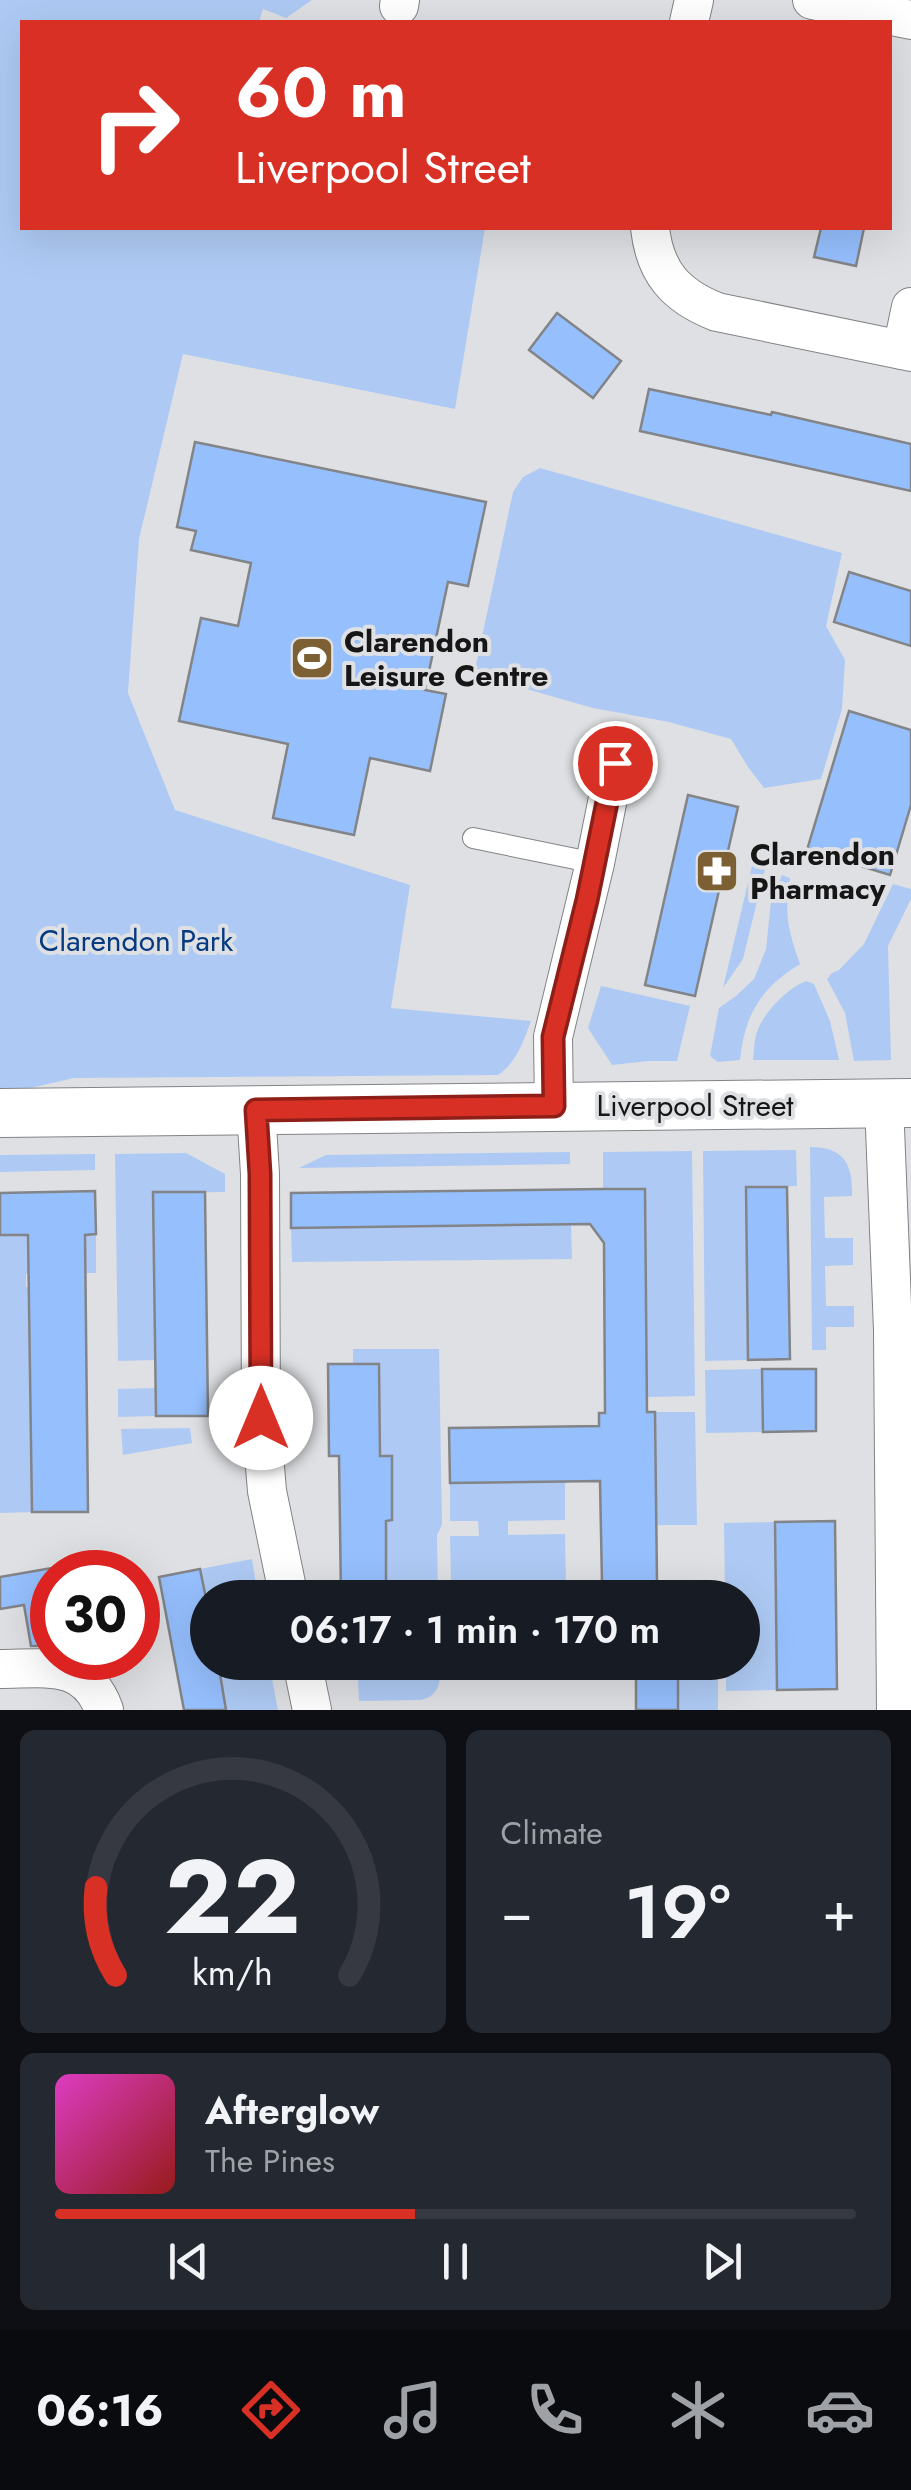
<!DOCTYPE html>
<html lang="en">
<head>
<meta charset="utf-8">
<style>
  :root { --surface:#171b24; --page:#242831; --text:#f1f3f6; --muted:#9ea1a6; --line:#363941; --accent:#d93025 }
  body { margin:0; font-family:Jost,sans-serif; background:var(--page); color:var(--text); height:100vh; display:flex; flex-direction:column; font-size:38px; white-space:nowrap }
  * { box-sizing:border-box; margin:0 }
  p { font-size:32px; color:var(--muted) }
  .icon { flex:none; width:55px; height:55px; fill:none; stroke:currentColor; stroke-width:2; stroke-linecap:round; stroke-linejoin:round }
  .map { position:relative; height:1710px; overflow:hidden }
  .side { display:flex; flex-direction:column; gap:20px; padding:20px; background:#0d0f14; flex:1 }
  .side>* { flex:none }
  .banner { position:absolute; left:20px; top:20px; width:872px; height:210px; border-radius:0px; box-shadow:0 10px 40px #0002; background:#d93025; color:#fff; overflow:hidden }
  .speed { position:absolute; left:30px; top:1550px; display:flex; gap:20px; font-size:50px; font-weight:700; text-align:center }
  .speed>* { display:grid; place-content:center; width:130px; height:130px; border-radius:50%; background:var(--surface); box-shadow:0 10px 40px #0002; line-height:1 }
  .speed .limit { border:15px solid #d22; background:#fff; color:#111 }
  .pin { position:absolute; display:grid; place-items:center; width:85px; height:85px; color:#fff; margin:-42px; border:5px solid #fff; border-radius:50%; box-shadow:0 2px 10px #0007 }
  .me { position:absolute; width:110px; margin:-55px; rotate:0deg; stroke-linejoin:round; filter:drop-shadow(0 0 8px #0008) }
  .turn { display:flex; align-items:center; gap:35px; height:210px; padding:0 50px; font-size:45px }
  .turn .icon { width:130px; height:130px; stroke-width:2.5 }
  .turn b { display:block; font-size:70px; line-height:85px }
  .big { font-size:75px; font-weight:600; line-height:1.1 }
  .side .card { flex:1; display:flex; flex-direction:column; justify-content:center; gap:15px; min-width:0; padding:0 35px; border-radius:15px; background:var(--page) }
  .side .dial { align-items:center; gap:0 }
  .dial svg { height:260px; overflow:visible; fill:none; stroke:var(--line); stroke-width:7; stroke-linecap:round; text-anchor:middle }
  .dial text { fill:var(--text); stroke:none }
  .song { display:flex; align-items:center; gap:30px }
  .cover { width:120px; height:120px; border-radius:15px; background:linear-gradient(135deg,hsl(310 70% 55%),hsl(0 70% 35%)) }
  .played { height:10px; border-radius:5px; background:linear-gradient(90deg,var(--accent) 45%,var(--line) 45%) }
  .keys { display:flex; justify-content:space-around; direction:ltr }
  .heat { display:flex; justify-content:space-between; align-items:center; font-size:55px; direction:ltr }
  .side .tiles { flex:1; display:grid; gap:20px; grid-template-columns:1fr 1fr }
  .card:last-child { grid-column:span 2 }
  .trip { position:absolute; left:190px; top:1580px; width:570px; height:100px; border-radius:50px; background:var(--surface); box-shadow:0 10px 40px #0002; font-weight:600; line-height:100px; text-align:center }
  .tab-bar { display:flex; height:160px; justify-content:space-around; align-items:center; background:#090b0e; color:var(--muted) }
  .tab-bar .icon { width:70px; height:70px }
  .tab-bar .current { color:var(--accent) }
  .tab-bar b { font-size:45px; color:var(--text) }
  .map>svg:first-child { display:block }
</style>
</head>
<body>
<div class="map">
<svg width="911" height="1710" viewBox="0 0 911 1710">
  <rect width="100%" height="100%" fill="#dfe0e3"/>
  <g fill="#aecaf4">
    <path d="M0 0H312L286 18 263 9 259 22H22V228H485L455 409 183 354 139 539 128 693 175 810 410 885 391 1008 531 1021C523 1042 517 1062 498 1075L74 1078 0 1095Z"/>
    <path d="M540 468 842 553 826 626 845 660 842 709 821 779 764 788 748 767 731 739 669 722 593 708 474 674 513 492 523 477Z"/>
    <path d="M752 866 765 869 743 959 723 988Z"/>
    <path d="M782 875 790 878C784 914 788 930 800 964 760 989 745 1014 740 1060L718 1062 710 1056 719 1008 736 996 754 979 766 949 771 901Z"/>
    <path d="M893 884 911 889V899L888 946 891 1060 854 1061 845 1013 827 979 832 973 839 970 864 944Z"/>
    <path d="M806 981 814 984 830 1021 839 1060H753C754 1052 754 1042 756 1035 762 1014 786 989 806 981Z"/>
    <path d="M601 986 690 1006 677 1061H648L612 1065 588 1028Z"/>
    <path d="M810 1147C844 1147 853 1164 852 1196L824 1197 825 1238H853V1265L825 1266 826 1306H854V1327H826V1350H812Z"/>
    <path d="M796 1150 797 1186 746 1188 748 1360 705 1361 703 1151Z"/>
    <path d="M692 1151 695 1396 647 1397 645 1189H603V1152Z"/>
    <path d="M570 1152V1164L299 1168 326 1155Z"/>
    <path d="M186 1153 225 1174V1192L153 1193 155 1360 118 1361 115 1154Z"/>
    <path d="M95 1154V1170L0 1172V1155Z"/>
    <path d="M571 1224 572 1259 292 1262 291 1228Z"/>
    <path d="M96 1234V1273L26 1274V1287H29L32 1512 0 1513V1235Z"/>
    <path d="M353 1349H439L442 1525 437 1535 438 1597H386V1537L366 1521 392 1520V1457L380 1456 379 1364H353Z"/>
    <path d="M763 1369V1432L706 1433 705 1370Z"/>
    <path d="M155 1388 156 1416 118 1417V1389Z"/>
    <path d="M655 1412H695L697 1525H656Z"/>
    <path d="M190 1428 192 1443 123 1455 121 1429Z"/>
    <path d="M565 1481V1520L508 1521V1535L565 1534 566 1583 451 1585 450 1536H479L478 1521H450V1483Z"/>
    <path d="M775 1522 777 1690 726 1691V1663L742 1662V1598L725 1597 724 1523Z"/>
    <path d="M252 1559 258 1597 208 1598 207 1608 200 1569Z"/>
    <path d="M218 1663H269L278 1710H226Z"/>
    <path d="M399 1663H440C441 1680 440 1696 421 1700L359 1701 358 1679 398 1678Z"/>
    <rect x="678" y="1663" width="40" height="47"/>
  </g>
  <g fill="#95bffd" stroke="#838487" stroke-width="2.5">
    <path d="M821 228H864L856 266 814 257Z"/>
    <path d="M557 313 621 361 593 398 529 350Z"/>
    <path d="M649 389 771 415 772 412 911 444V491L640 431Z"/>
    <path d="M195 442 486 502 468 586 448 582 425 690 446 694 430 771 370 758 354 835 273 818 288 744 179 721 201 618 238 626 251 563 191 550 196 531 177 527Z"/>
    <path d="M849 572 911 591V646L834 622Z"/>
    <path d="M849 711 911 730V805L890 875 807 850Z"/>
    <path d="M688 795 738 807 695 996 645 985Z"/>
    <path d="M746 1187H787L790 1359 748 1360Z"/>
    <path d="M603 1189H645L647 1412H655L657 1582 602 1583 600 1481 450 1483 449 1428 599 1426V1413H605L604 1243 590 1224 291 1228V1193Z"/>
    <path d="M95 1191 96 1234 85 1235 88 1512H32L28 1235H0V1193Z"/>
    <path d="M153 1192H205L208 1416H156Z"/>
    <path d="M328 1364H379L380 1456H392V1520L386 1521V1598H341L339 1456H329Z"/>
    <path d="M762 1369H816V1431L763 1432Z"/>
    <path d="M835 1521 837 1689 777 1690 775 1522Z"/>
    <path d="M52 1568V1646H31L24 1605 0 1609V1577Z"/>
    <path d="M200 1569 208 1608V1662H218L226 1710H184L159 1577Z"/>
    <rect x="636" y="1662" width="42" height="48"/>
  </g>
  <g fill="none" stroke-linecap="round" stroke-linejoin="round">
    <g stroke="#828386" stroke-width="22">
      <path id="service" d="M473 838 595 863"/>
    </g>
    <g stroke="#828386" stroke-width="40">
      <g id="minor">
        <path d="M812 0 911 20"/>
        <path d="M399 6 400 0"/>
        <path d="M689 22 694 0"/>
        <path d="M650 228C655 273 676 296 717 312L911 352"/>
        <path d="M902 350 911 307"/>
        <path d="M884 1103 893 1330 896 1710"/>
        <path d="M554 1106 553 1037 595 863 615 763"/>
        <path d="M256 1109 260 1174 261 1419 267 1491 289 1598"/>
        <path d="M302 1662 312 1710"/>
        <path d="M0 1669C45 1669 86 1659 104 1710"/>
      </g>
    </g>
    <g stroke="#828386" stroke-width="50">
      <path id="tertiary" d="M0 1113 911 1103"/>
    </g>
    <use href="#service" stroke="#fff" stroke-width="20"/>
    <use href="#minor" stroke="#fff" stroke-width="38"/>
    <use href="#tertiary" stroke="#fff" stroke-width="48"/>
  </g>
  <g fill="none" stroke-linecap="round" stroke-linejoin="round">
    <g stroke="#8d1f18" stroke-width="25">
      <path id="route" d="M261 1418 260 1174 256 1110 554 1106 553 1037 587 900 615 763"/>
    </g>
    <use href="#route" stroke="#d93025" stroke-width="18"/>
  </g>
  <defs>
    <g id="stadium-square" transform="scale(2.25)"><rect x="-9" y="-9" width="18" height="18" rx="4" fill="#7c6033" stroke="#dfe0e3"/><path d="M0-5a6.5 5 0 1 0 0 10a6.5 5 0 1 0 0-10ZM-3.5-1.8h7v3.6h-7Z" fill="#fff"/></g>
    <g id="pharmacy-square" transform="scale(2.25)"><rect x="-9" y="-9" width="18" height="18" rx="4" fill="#7c6033" stroke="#dfe0e3"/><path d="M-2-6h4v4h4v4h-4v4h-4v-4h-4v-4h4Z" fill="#fff"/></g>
  </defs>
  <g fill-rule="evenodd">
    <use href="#stadium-square" x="312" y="658"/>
    <use href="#pharmacy-square" x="717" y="871"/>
  </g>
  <g text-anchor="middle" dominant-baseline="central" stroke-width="8" stroke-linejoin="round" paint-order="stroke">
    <g font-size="30" font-weight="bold" fill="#161617" stroke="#dfe0e3" text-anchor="start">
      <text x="344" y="641">Clarendon<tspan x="344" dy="34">Leisure Centre</tspan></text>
      <text x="750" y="854">Clarendon<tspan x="750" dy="34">Pharmacy</tspan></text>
    </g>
    <g font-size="30" fill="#053a80" stroke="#dfe0e3">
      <text x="136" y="940">Clarendon Park</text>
    </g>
    <g font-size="30" fill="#161617" stroke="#dfe0e3">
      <text x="695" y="1105">Liverpool Street</text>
    </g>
  </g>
</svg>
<div class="speed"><div class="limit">30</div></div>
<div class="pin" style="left:615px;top:763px;background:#d93025"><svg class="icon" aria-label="arrive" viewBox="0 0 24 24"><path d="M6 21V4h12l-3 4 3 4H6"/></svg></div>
<svg class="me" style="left:261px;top:1418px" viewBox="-20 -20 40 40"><circle r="19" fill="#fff"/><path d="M0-13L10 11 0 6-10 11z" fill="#d93025"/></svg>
<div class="trip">06:17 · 1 min · 170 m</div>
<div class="banner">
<div class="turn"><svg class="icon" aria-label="right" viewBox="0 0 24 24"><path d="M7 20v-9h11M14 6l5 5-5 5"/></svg><div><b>60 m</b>Liverpool Street</div></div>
</div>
</div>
<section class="side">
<div class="tiles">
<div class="card dial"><svg viewBox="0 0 100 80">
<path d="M14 69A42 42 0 1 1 86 69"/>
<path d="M14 69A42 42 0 0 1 8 42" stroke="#d93025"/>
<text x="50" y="56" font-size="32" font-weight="700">22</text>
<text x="50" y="72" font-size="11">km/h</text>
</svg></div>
<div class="card"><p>Climate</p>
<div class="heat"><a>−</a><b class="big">19°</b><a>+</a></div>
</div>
<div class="card">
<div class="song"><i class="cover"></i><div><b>Afterglow</b><p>The Pines</p></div></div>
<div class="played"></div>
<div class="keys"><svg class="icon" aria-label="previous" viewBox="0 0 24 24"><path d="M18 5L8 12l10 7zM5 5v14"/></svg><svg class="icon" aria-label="pause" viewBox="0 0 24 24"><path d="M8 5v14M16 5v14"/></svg><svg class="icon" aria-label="next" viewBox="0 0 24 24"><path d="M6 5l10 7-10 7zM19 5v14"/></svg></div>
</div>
</div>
</section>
<nav class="tab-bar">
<b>06:16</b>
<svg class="icon current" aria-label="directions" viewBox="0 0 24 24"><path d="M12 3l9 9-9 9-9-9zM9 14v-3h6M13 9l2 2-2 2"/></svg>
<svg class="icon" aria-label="music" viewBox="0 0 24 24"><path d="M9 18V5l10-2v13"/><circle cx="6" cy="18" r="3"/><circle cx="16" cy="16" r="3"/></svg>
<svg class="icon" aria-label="phone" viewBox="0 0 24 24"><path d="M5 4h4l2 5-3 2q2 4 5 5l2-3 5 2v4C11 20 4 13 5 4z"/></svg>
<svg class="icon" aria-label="climate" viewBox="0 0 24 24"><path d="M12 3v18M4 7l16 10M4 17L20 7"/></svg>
<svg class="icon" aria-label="car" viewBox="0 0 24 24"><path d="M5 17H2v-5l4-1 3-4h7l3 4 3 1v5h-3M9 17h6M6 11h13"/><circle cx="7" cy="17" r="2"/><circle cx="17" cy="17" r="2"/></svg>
</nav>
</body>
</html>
